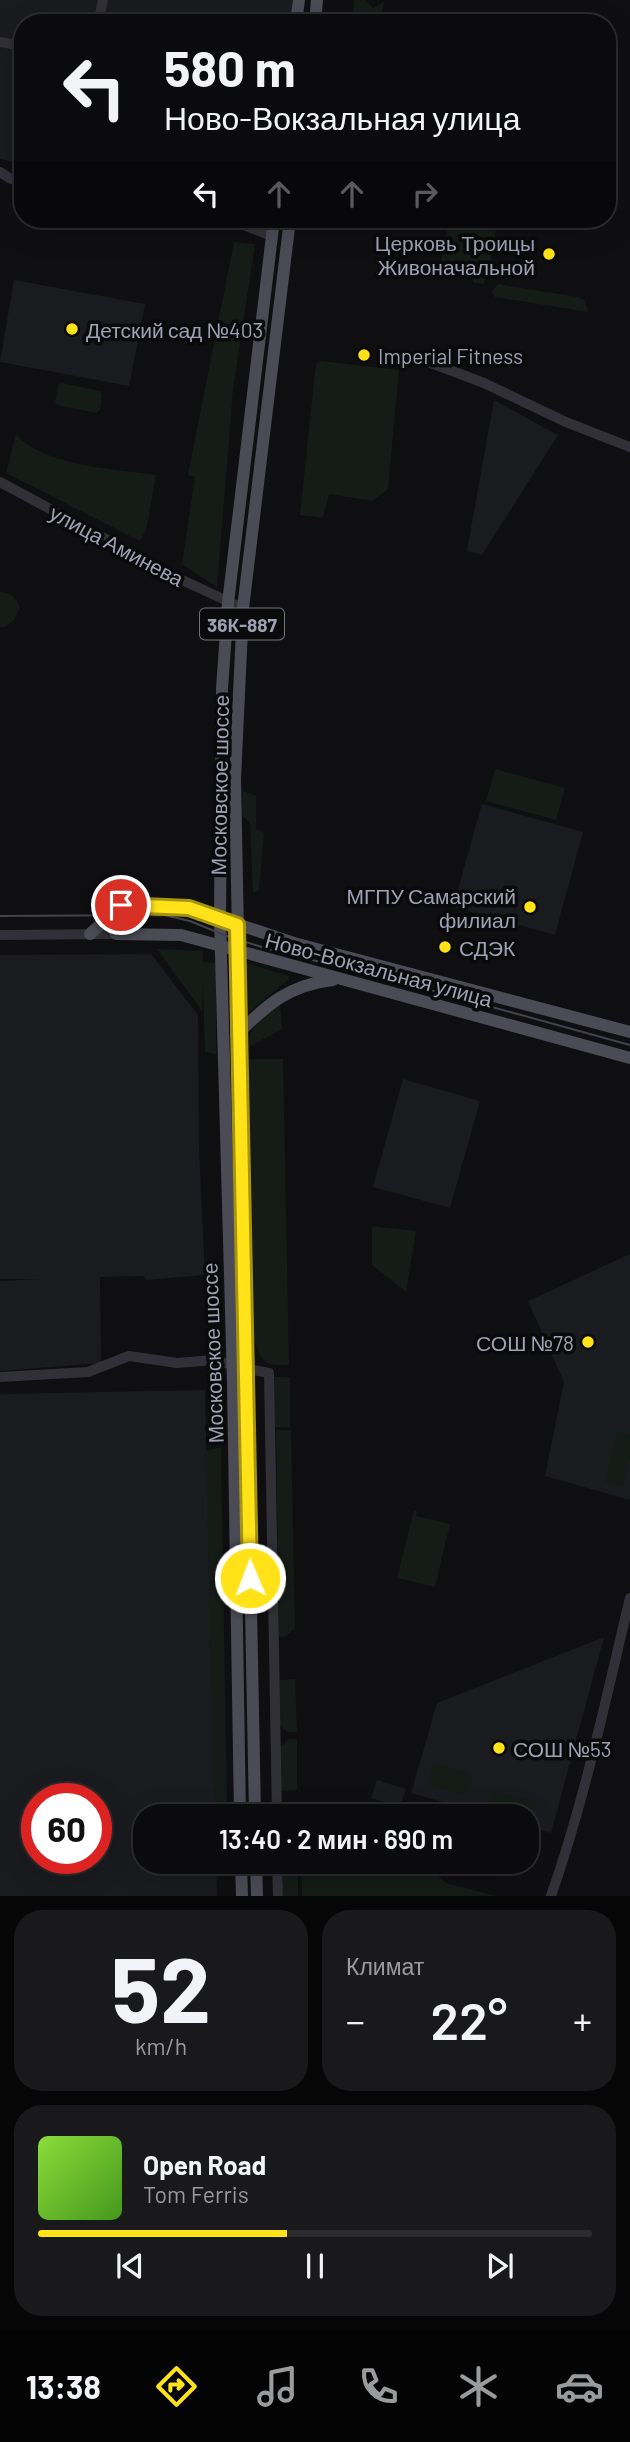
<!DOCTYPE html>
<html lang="ru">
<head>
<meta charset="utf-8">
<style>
  :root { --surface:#0b0b0d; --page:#19191b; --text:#f1f3f6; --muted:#9a9b9d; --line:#2b2b2e; --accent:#ffe318 }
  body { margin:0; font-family:Barlow,sans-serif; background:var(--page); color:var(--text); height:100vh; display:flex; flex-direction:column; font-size:26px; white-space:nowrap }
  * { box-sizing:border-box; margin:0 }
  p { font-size:23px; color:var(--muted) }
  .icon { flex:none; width:38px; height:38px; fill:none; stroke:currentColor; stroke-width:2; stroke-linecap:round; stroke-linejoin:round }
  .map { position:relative; height:1896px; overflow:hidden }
  .drawer { display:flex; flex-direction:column; gap:14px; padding:14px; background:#060607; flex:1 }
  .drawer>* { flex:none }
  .hud { position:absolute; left:14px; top:14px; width:602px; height:214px; border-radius:28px; box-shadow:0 7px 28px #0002,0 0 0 2px var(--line); background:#0b0b0d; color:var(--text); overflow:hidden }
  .speed { position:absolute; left:21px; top:1783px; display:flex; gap:14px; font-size:35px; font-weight:700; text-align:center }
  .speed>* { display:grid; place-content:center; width:91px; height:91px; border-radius:50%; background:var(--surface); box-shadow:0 7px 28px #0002,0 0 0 2px var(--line); line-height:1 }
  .speed .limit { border:10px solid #d22; background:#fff; color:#111 }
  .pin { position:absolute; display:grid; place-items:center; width:60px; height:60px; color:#fff; margin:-30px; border:4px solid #fff; border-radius:50%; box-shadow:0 2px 7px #0007 }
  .me { position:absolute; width:77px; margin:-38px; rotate:359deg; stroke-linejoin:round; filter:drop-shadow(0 0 5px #0008) }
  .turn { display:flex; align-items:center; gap:24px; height:147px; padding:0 35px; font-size:32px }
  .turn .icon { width:91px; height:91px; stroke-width:2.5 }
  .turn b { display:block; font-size:49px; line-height:60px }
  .lanes { display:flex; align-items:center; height:66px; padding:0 35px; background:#0003; justify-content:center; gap:35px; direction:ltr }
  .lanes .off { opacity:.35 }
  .big { font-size:52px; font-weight:600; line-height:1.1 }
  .drawer .tile { flex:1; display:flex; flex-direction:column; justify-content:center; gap:10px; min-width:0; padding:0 24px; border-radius:28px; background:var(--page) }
  .drawer .dial { align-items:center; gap:0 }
  .dial b { font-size:91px; line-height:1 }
  .song { display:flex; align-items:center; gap:21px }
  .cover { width:84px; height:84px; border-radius:10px; background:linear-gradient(135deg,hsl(90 70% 55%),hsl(100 70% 35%)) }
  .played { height:7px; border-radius:4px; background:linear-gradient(90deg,var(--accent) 45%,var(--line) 45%) }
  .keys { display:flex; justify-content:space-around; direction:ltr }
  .heat { display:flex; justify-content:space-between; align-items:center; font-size:38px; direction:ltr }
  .drawer .tiles { flex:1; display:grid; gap:14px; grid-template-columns:1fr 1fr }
  .tile:last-child { grid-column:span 2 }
  .trip { position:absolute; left:133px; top:1804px; width:406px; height:70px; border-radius:28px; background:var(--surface); box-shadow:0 7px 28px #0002,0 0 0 2px var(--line); font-weight:600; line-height:70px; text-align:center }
  .dock { display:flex; height:112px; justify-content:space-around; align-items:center; background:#040405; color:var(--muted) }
  .dock .icon { width:49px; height:49px }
  .dock .active { color:var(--accent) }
  .dock b { font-size:32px; color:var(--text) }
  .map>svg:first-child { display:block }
</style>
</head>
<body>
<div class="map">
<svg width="630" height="1896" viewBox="0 0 630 1896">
  <rect width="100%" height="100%" fill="#0f0f11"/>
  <g fill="#1a1b1e" fill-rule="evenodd">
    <path d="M0 0H294L292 23H23V164L0 159Z"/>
    <path d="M14 280 145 304 129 386 0 362Z"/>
    <path d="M494 400 558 435 482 555 467 551Z"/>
    <path d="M482 804 583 832 555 935 453 907Z"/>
    <path d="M151 954 198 1015 199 1149 205 1275 146 1280 144 1276 100 1277 101 1363 0 1371V1281L40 1279H0V955Z"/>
    <path d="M403 1079 480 1101 450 1208 373 1187Z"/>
    <path d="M630 1254V1500L545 1476 564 1382 528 1301Z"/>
    <path d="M205 1390 215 1816H145V1862H216L217 1896H0V1394ZM37 1799H96V1858H37Z"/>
    <path d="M604 1637 551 1833 527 1826V1816H493L411 1793 437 1703Z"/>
    <path d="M377 1780 406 1789 400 1807 371 1798Z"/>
  </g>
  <g fill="#151b17">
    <path d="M354 0H365L373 8 384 1 381 19 364 18 362 23 352 22Z"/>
    <path d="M449 219H498L488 276H485L484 284 473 282 474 274 440 267Z"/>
    <path d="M234 242 255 244 233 390 217 587 182 564 195 477 188 475Z"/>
    <path d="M498 284 578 297 585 301 588 312 495 297 492 292Z"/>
    <path d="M321 361 399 370 388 489 372 501 329 494 323 518 300 515 315 372 317 363Z"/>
    <path d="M62 383 100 391 102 395 100 410 96 413 57 405 55 402 58 385Z"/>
    <path d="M16 434C43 466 115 469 156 475L146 530 140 541 6 473Z"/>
    <path d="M0 592C11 592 16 598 20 608L14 620 6 627H0Z"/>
    <path d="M495 769 565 788 556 820 486 801Z"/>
    <path d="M243 791 256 796V829L264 833 259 891 253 892 250 823 241 814Z"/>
    <path d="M157 949 203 951V962L216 963V1054L205 1052 203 986 202 1011Z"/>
    <path d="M247 963 289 976 288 980 246 1015 244 965Z"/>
    <path d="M280 1004 282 1029 249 1047C248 1025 264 1016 280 1004Z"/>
    <path d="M249 1059H283L289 1365C264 1366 262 1363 254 1340Z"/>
    <path d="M372 1226 416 1231 406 1292 372 1265Z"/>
    <path d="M274 1377H290V1427H275Z"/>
    <path d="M276 1430H291L295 1629 283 1638 279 1635Z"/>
    <path d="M618 1431 630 1434V1455L622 1487 605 1482Z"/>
    <path d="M221 1447 227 1816H214L206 1451Z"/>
    <path d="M414 1510 417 1511 416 1516 450 1524 435 1587 397 1578Z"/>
    <path d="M295 1679 297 1732H287L280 1725V1680Z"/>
    <path d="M289 1739H297V1790L281 1791V1746Z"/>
    <path d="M433 1763 469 1772 473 1779 470 1791 463 1794 430 1785 427 1779Z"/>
    <path d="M492 1791 536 1802 530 1824 527 1823V1816H499L487 1813Z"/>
    <rect x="283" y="1862" width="15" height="34"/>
    <path d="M301 1862H422L446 1883 496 1896H302Z"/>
  </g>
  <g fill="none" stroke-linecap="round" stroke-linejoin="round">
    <g stroke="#303036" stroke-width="10">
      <path d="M98 23 103 0"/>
      <path d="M0 42 23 46"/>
      <path d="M0 172 11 179 23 181"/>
      <path d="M228 219 272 236"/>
      <path d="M415 357 484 383 566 422 630 447"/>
      <path d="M0 482 180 579 236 605"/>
      <path d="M0 935 116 934"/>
      <path d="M248 1369 269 1373 277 1816"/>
      <path d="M0 1377 88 1372 129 1356 177 1363 215 1360 232 1365"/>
      <path d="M277 1862 278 1896"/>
      <path d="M551 1896C585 1799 606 1698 630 1598"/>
    </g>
    <g stroke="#4b4b55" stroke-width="12">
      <path d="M296 23 299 0"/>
      <path d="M315 23 317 0"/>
      <path d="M90 934 113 913"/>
      <path d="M630 1032 294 943 189 908 121 905C111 912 109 923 116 934L181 935 630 1058"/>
      <path d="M236 1035C267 1005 288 985 333 980"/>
      <path d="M240 1816 233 1382 220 919 222 689 228 603 274 219"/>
      <path d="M255 1816 235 779 243 608 290 219"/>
      <path d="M241 1862 242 1896"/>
      <path d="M256 1862 257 1896"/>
    </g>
    <path stroke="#42434b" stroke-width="2" d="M0 916 164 915 190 921 229 937 278 952 376 975 630 1045"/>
  </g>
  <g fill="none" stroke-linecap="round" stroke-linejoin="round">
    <g stroke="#a69410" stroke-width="18">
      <path id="route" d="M121 905 189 908 237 925 250 1578"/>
    </g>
    <use href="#route" stroke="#ffe318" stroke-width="12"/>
  </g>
  <g fill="#ffe318" stroke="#0a0a0b" stroke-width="2.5">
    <circle cx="549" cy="254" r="7"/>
    <circle cx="72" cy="329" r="7"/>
    <circle cx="364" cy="355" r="7"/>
    <circle cx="530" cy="907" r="7"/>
    <circle cx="445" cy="947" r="7"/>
    <circle cx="588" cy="1342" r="7"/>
    <circle cx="499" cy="1748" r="7"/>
  </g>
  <g text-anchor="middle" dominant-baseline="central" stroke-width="7" stroke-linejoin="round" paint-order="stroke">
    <rect fill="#0a0a0b" stroke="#727381" stroke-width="2" x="200" y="608.5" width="84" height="31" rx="5"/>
    <g font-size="19" font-weight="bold" fill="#9ea0b3">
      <text x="242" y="624">36К-887</text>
    </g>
    <g font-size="21" fill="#9ea0b3" stroke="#0a0a0b" text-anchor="start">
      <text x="535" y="242" text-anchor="end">Церковь Троицы<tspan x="535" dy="24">Живоначальной</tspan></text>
      <text x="86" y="329">Детский сад №403</text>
      <text x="378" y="355">Imperial Fitness</text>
      <text x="516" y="895" text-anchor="end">МГПУ Самарский<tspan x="516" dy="24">филиал</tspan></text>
      <text x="459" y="947">СДЭК</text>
      <text x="574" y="1342" text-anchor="end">СОШ №78</text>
      <text x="513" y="1748">СОШ №53</text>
    </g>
    <g font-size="21" fill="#9ea0b3" stroke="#0a0a0b">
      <text transform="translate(117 545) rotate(28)">улица Аминева</text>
      <text transform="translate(219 785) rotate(-89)">Московское шоссе</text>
      <text transform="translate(379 969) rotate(15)">Ново-Вокзальная улица</text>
      <text transform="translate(212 1353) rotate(-92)">Московское шоссе</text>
    </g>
  </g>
</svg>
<div class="speed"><div class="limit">60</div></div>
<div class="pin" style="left:121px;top:905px;background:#d93025"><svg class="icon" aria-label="arrive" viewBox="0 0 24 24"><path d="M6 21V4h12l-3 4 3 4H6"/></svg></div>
<svg class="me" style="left:250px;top:1578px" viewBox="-20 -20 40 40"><circle r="17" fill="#ffe318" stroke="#fff" stroke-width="3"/><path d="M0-11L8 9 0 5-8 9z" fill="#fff"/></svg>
<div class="trip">13:40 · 2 мин · 690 m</div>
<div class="hud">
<div class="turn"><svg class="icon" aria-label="left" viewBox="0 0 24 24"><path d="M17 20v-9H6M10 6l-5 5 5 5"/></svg><div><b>580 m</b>Ново-Вокзальная улица</div></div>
<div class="lanes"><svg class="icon" aria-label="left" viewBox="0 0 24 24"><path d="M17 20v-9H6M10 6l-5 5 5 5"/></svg><svg class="icon off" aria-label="ahead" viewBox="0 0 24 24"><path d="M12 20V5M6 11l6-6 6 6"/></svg><svg class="icon off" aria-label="ahead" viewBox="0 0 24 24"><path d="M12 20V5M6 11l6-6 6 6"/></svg><svg class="icon off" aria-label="right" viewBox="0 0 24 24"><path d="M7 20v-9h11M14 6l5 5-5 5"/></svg></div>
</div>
</div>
<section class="drawer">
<div class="tiles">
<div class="tile dial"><b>52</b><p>km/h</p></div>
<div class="tile"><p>Климат</p>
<div class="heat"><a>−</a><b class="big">22°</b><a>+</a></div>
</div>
<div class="tile">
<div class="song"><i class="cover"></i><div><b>Open Road</b><p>Tom Ferris</p></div></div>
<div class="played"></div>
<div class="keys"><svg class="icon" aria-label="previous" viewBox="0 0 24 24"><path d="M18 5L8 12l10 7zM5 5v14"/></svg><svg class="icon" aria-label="pause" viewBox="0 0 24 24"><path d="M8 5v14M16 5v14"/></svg><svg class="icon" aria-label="next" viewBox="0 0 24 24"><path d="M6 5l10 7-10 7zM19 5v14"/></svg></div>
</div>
</div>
</section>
<nav class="dock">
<b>13:38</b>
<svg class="icon active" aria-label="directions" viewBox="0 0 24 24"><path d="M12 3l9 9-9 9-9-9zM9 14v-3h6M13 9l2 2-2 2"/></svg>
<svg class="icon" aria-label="music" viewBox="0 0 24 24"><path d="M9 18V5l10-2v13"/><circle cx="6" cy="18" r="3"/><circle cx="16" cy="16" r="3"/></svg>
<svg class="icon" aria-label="phone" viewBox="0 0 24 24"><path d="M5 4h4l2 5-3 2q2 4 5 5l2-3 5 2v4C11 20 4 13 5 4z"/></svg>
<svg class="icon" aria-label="climate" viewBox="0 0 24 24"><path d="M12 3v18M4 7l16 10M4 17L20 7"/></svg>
<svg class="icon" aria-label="car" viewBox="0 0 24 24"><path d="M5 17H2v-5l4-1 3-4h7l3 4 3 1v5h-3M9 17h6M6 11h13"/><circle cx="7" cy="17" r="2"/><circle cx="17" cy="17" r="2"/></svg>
</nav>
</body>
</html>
